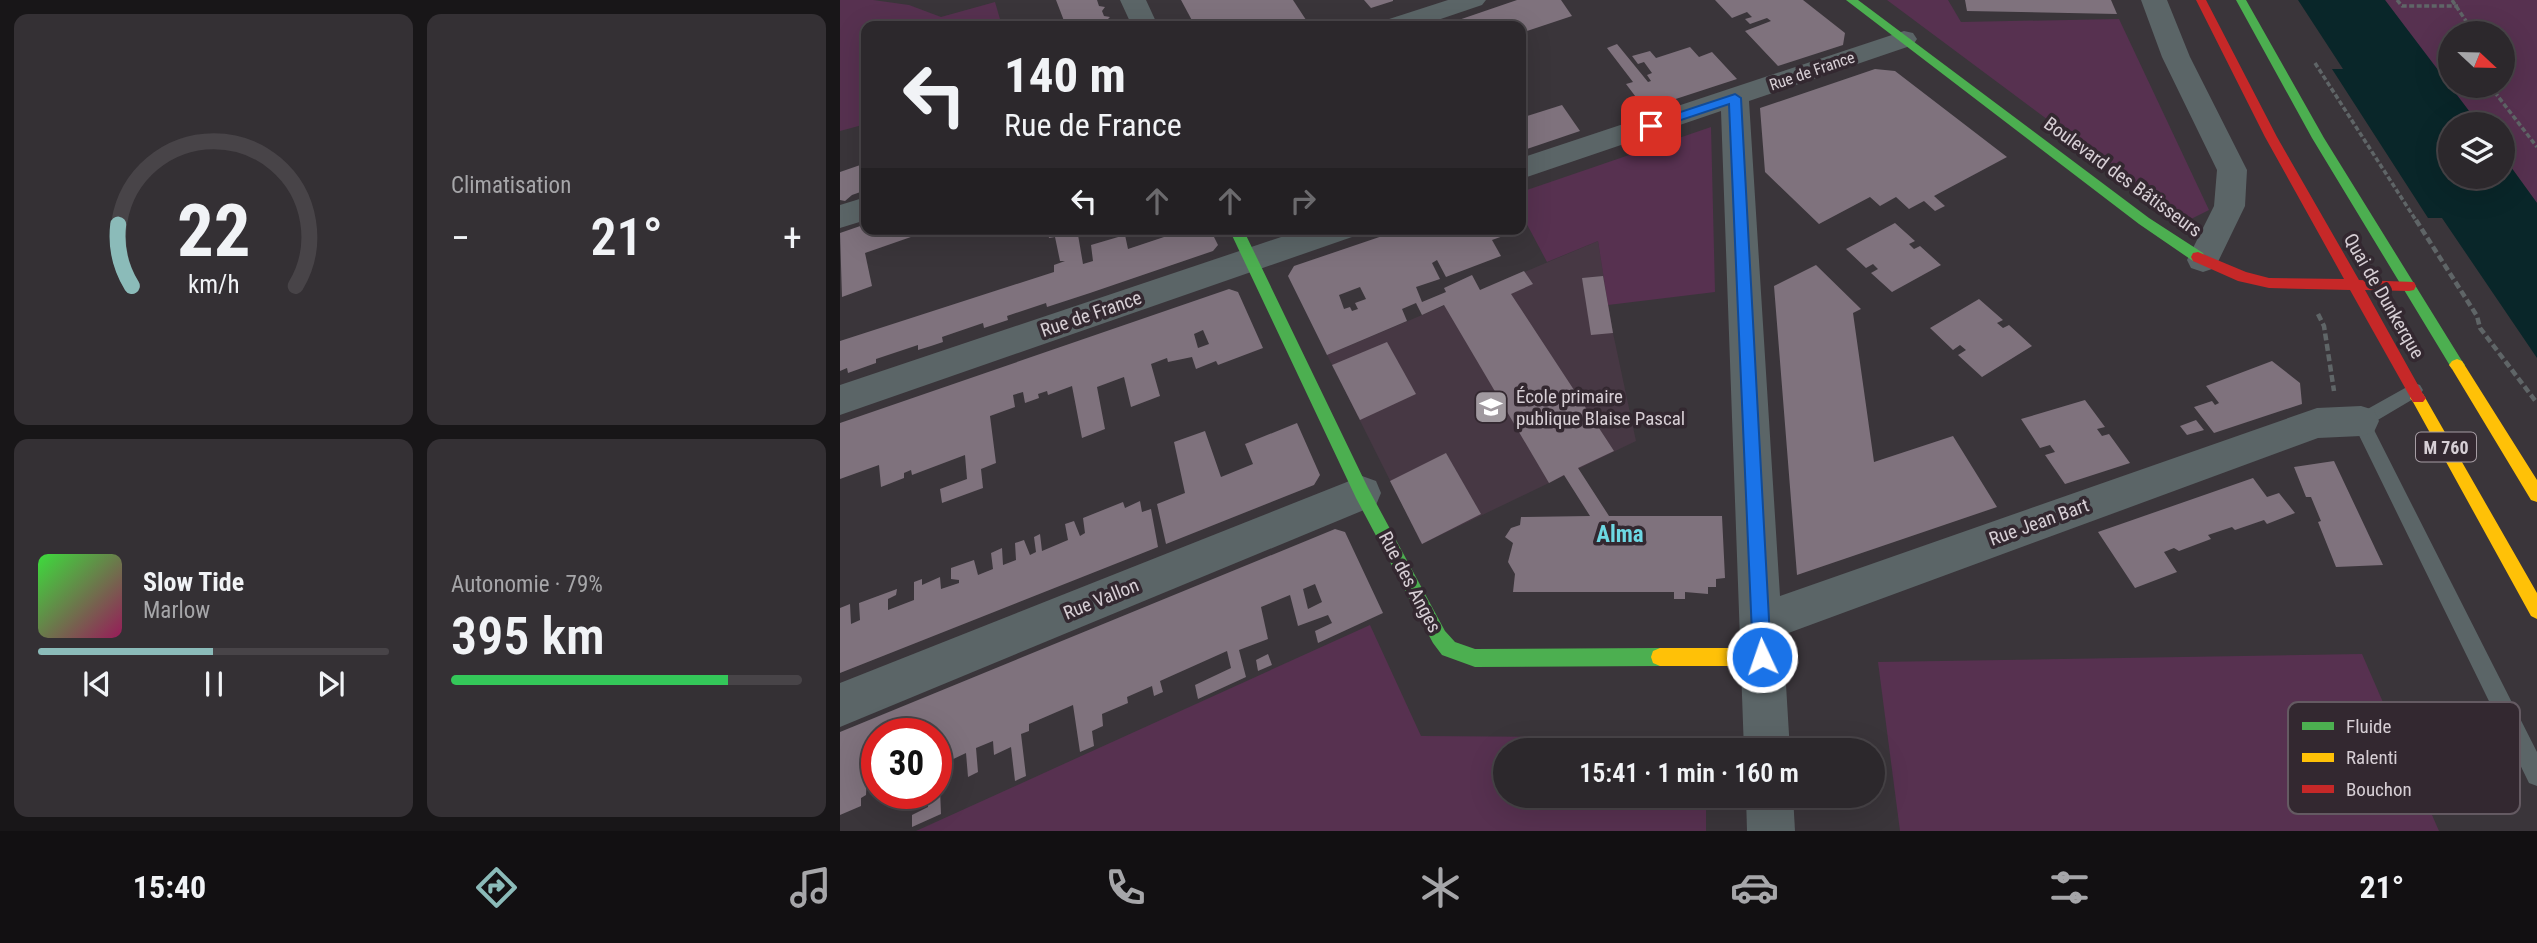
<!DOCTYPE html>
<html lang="fr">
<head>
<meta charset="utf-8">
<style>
  :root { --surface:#2c282c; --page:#343034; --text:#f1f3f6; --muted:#a6a6a9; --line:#484448; --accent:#8bbbb9 }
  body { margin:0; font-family:"Roboto Condensed",sans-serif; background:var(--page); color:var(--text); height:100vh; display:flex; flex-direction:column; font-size:26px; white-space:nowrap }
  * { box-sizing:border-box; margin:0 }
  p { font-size:23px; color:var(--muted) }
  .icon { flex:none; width:38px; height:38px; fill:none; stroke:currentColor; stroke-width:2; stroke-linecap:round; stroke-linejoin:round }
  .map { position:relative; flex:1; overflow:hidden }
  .sheet { display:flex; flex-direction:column; gap:14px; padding:14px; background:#181618; width:840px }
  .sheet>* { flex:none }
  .top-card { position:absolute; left:21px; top:21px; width:665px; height:214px; border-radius:14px; box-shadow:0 7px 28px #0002,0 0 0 2px var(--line); background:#2c282c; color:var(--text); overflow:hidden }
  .needle { width:46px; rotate:112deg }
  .buttons { position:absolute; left:1598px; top:21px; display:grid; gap:14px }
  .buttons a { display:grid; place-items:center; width:77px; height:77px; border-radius:50%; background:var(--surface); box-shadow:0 7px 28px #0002,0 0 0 2px var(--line); font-size:35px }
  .speed { position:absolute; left:21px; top:718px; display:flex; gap:14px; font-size:35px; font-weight:700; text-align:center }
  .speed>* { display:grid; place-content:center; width:91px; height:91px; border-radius:50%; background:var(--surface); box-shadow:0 7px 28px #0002,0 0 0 2px var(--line); line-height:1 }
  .speed .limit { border:10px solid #d22; background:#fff; color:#111 }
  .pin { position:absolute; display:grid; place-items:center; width:60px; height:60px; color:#fff; margin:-30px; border-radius:14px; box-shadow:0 4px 10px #0006 }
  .me { position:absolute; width:77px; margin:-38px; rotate:357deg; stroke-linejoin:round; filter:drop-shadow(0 0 5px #0008) }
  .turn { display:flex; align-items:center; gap:24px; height:147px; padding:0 28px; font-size:32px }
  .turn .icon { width:91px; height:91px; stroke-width:2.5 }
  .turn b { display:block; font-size:49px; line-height:60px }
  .lanes { display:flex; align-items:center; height:66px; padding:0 28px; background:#0003; justify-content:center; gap:35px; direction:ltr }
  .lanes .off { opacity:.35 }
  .big { font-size:52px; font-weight:600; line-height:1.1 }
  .sheet .widget { flex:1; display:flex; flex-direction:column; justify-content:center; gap:10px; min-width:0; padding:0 24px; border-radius:14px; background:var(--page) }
  .sheet .dial { align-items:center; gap:0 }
  .dial svg { height:182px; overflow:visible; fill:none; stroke:var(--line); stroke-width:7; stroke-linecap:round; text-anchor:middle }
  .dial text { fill:var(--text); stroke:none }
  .song { display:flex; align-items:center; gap:21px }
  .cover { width:84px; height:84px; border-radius:10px; background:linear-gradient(135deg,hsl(120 70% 55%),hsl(330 70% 35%)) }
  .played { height:7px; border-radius:4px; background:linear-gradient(90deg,var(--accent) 50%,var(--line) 50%) }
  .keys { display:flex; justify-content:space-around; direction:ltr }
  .heat { display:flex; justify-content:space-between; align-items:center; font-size:38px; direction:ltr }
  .charge { height:10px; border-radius:5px; background:linear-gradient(90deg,#34c759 79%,var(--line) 0) }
  .sheet .tiles { flex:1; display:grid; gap:14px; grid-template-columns:repeat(2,1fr) }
  .trip { position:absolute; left:653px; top:738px; width:392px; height:70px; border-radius:35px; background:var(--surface); box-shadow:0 7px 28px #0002,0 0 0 2px var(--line); font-weight:600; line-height:70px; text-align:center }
  .menu { display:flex; height:112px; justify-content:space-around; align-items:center; background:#121012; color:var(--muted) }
  .menu .icon { width:49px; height:49px }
  .menu .selected { color:var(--accent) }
  .menu b { font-size:32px; color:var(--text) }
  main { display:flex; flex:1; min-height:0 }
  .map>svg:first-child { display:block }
</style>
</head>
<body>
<main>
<section class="sheet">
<div class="tiles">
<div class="widget dial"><svg viewBox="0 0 100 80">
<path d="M14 69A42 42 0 1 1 86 69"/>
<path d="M14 69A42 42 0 0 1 8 42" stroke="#8bbbb9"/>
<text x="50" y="56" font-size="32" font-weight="700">22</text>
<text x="50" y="72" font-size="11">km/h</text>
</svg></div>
<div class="widget"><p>Climatisation</p>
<div class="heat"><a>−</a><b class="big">21°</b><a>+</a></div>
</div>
<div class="widget">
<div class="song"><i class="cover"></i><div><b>Slow Tide</b><p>Marlow</p></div></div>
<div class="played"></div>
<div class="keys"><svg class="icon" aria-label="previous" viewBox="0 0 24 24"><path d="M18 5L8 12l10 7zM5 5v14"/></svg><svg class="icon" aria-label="pause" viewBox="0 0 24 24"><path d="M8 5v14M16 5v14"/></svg><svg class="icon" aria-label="next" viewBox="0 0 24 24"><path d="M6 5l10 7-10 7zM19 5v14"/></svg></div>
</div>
<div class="widget"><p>Autonomie · 79%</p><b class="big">395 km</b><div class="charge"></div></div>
</div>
</section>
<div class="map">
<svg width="1697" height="831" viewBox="0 0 1697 831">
  <rect width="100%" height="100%" fill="#3a353a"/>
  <path fill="#473844" d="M758 241 773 333 796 441 582 544 487 355Z"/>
  <g fill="#573150" fill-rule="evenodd">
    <path d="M0 0H33L69 5 101 17 155 2 162 26H26V124L0 131Z"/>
    <path d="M1047 0H1108L1121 22 1279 19 1369 210 1345 222Z"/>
    <path d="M1545 0H1697V203L1663 156 1662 124H1639L1631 117ZM1610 33H1662V86H1610Z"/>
    <path d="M871 127 875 292 768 305 758 241 707 262 681 213V192Z"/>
    <path d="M530 625 581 736 866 738V751H665V796H866V831H76Z"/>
    <path d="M1522 654 1599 831H1060L1038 662Z"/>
  </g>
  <path fill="#092629" d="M1458 0H1545L1639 124H1610V177H1662L1663 156 1697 203V358L1602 218H1588L1492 69H1503Z"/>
  <g fill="#7f727d" fill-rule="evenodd">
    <path d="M216 0H257L259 6 265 7 262 11 264 16 270 17 266 21 268 26H226Z"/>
    <path d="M341 0H453L470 26H355Z"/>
    <path d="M524 0H553V1L531 8Z"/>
    <path d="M677 0H721L732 16 681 33V26H601Z"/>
    <path d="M875 0H963L1005 33 1003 45 938 66 905 31 931 21 927 18 910 24 905 19 912 17 907 12 892 18Z"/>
    <path d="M1125 0H1271L1277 14 1127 11Z"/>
    <path d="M777 44 808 82 811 81 807 75 812 73 804 62 798 64 792 56 810 51 816 58 850 47 859 57 872 52 897 79 805 109 786 84 793 82 767 48Z"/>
    <path d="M1035 69 1055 71 1167 157 1094 196 1105 206 1095 211 1084 201 1069 209 1056 197 1040 206 1030 197 979 224 925 172 920 108Z"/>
    <path d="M722 105 740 131 681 151V118Z"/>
    <path d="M26 163V190L12 195 5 201 0 200V172Z"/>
    <path d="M1055 223 1075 241 1069 244 1074 249 1080 246 1101 265 1052 292 1031 273 1038 269 1033 264 1026 268 1006 249Z"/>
    <path d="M26 224V229L91 230 25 253 32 286 2 297 0 233Z"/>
    <path d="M207 229H237L243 264 253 261 251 245 285 235 288 249 327 236 325 229H370L378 245 373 251 250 293 207 307 206 303 167 316 168 320 144 328 143 323 102 337 103 342 91 346 78 350V345L36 359V363L8 373 7 368 0 371V341L214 272V265L225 261H220L215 237 209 238Z"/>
    <path d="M563 229H683L652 240 661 256 611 275 606 277 597 260 592 263 600 279 576 287 582 302 606 292 604 288 632 275 640 290 684 271 693 284 671 294 774 451 738 468 769 516H882L885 578 876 579V587H868V594L845 592V599H834V592H673L675 574 668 562 673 543 665 537 671 528 680 525 681 517 750 516 724 475 709 483 604 305 582 315 576 303 562 309 567 321 487 355 448 276 454 266ZM520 287 526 299 515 303 518 309 512 311 510 307 504 309 499 295Z"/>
    <path d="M976 265 1021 309 1013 313 1034 462 1113 436 1157 507 957 575 934 286Z"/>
    <path d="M763 276 773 333 751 335 742 278Z"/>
    <path d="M389 289 398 292 423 348 378 365 376 361 356 369 352 357 328 362 327 358 311 364 320 396 291 407 284 377 257 387 265 429 242 438 232 386 208 395 207 391 198 394 199 398 185 403 183 392 173 395 175 407 150 416 156 463 141 469 143 488 102 503 100 489 127 479 125 455 72 475 71 470 64 473V478L41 487 39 465 0 479V423ZM363 330 369 344 358 348 354 334Z"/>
    <path d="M1139 299 1163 320 1157 323 1163 328 1169 325 1192 346 1142 377 1118 355 1126 350 1120 345 1113 350 1090 328Z"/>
    <path d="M547 342 576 394 520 420 492 365Z"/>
    <path d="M1432 361 1460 383 1462 404 1374 433 1354 407 1372 401 1375 405 1379 403 1366 386Z"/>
    <path d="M1245 400 1265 427 1257 429 1262 436 1269 434 1290 463 1225 484 1205 455 1215 452 1210 445 1200 448 1181 419Z"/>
    <path d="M1356 420 1364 430 1347 435 1340 426Z"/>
    <path d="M457 423 480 475 474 485 326 544 317 504 345 493 334 442 365 431 381 477 413 464 405 444Z"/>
    <path d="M606 453 641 514 582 544 550 481Z"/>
    <path d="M1494 461 1543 565 1496 567 1478 522 1481 521 1471 497H1466L1454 467Z"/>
    <path d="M1413 478 1427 497 1439 493 1455 513 1427 524 1424 520 1395 530 1392 527 1368 535 1371 539 1339 551 1334 548 1324 552 1337 572 1295 588 1258 532Z"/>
    <path d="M300 501 302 512 311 509 318 547 0 673V608L10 604 11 624 20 620 19 603 57 589 56 595 48 599V610L74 600V582L82 579V585L100 577 101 589 119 583V580L111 579V568L134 560 138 575 153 569 151 553 162 548 163 565 176 560 175 543 184 540 190 555 196 552 194 537 200 534 202 551 228 540 225 524 234 521 240 536 245 533 243 518 283 502 285 508Z"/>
    <path d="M495 529 505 532 543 613 478 643 475 631 492 623 488 615 458 626 450 595 421 607 428 639 399 650 406 677 358 699 355 685 391 668 387 651 320 681 323 692 314 696 312 686 287 697 288 703 262 714 263 726 252 731 254 746 240 752 233 705 189 724V731L181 734 186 776 175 781 171 747 154 755 153 741 136 748 138 772 128 777 126 753 107 762V770L96 774V733H37V770L27 774 26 795 21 798V806L0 815V732ZM475 584 482 602 468 609 463 589Z"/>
    <path d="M428 654 432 665 418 671 416 660Z"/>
    <path d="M100 789 101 814 72 827V815L88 807V794Z"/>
  </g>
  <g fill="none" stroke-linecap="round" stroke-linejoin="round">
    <g stroke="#5f6567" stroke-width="3.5" stroke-dasharray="5 2.5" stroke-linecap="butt">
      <path d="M1557 0 1562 6H1618"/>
      <path d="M1612 0 1634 33"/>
      <path d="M1475 63 1577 222"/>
      <path d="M1650 86 1697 147"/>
    </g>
    <g stroke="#5f6567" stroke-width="4.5" stroke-dasharray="7 3.5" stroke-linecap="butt">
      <path d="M1576 220 1637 316 1640 328 1697 403"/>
      <path d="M1478 314 1484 326 1494 391"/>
    </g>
    <path fill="#5b6567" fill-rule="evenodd" d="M1574 383 1580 385 1583 390 1580 395 1531 424 1697 752V786L1689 783 1512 421 1515 416Z"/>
    <g fill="#5b6567" fill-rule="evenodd">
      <path d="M280 0H306L318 26H292Z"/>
      <path d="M608 0H646L642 5 580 26H542L546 20Z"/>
      <path d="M1301 0H1327L1350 57 1407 170 1405 206 1375 268 1363 272 1351 268 1347 260 1374 206 1377 170 1322 57Z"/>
      <path d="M1064 31 1073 33 1077 39 1073 45 909 101 940 596 1477 408 1521 406 1534 410 1539 421 1534 432 1521 436 1478 438 943 635 950 751H904L881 111 681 179V158Z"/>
      <path d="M26 197V220L0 228V205Z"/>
      <path d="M465 229H517L512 237 0 415V385Z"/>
      <path d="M522 476 536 481 541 493 536 505 0 727V683Z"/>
      <path d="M906 796H953L955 831H907Z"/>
    </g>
    <g fill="#4caf50" fill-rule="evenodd">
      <path d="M1006 0H1018L1309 218 1363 253 1365 257 1363 261H1353L1299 224Z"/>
      <path d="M1396 0H1406L1484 138 1622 361 1625 365 1622 369H1612L1472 138Z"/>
      <path d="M389 229H403L528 488 605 631 615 642 635 649 820 648 827 651 829 657 827 663 820 666 635 667 602 655 593 643 516 498Z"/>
    </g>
    <g fill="#ffc107" fill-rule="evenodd">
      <path d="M1617 359 1622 361 1697 480V502L1691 500 1612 369 1609 365 1612 361Z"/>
      <path d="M1578 392 1583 394 1697 593V619L1691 616 1573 402 1570 398 1573 394Z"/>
      <path d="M820 648H922L929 651 931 657 929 663 922 666H820L813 663 811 657 813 651Z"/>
    </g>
    <path fill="#c62828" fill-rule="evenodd" d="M1356 0H1366L1437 137 1519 280 1574 282 1576 286 1574 290 1569 291 1525 290 1583 394 1586 398 1583 402H1573L1510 290 1429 288 1398 281 1353 261 1351 257 1353 253 1358 252 1406 272 1429 278 1504 279 1425 137Z"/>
  </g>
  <path fill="#1a73e8" stroke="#114b97" stroke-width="2" d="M895 94 901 98 931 657 929 663 922 666 915 663 913 657 889 104 811 130 805 126 807 123Z"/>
  <defs>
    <g id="school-square" transform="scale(1.75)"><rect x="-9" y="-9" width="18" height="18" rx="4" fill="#a0999f" stroke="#332830"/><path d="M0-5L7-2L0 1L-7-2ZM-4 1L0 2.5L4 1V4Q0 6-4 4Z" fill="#fff"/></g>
  </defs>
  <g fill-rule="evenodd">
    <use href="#school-square" x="651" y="407"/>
  </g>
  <g text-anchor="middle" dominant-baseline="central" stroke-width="7" stroke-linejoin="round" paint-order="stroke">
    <g font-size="16" fill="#d7cfd5" stroke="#332830">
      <text transform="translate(972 71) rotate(-19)">Rue de France</text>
    </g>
    <rect fill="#332830" stroke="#a69da4" stroke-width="2" x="1576" y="432.5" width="60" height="29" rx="5"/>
    <g font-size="18" font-weight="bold" fill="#d7cfd5">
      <text x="1606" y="447">M 760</text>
    </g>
    <g font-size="19" fill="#d7cfd5" stroke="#332830">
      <text transform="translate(1283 177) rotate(36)">Boulevard des Bâtisseurs</text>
      <text transform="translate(1544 296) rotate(60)">Quai de Dunkerque</text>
      <text transform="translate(251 314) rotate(-19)">Rue de France</text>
      <text transform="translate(1199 522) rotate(-20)">Rue Jean Bart</text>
      <text transform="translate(570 582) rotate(62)">Rue des Anges</text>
      <text transform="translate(261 599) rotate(-22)">Rue Vallon</text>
    </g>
    <g font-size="19" fill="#d7cfd5" stroke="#332830" text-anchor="start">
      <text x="676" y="396">École primaire<tspan x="676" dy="22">publique Blaise Pascal</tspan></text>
    </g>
    <g font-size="23" font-weight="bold" fill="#6dd8e3" stroke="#332830">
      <text x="780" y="534">Alma</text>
    </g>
  </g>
  <rect x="1448" y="702" width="232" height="112" rx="10" fill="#332830" stroke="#645a62" stroke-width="2"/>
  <rect x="1462" y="722" width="32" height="8" fill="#4caf50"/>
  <rect x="1462" y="753" width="32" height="9" fill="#ffc107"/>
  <rect x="1462" y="785" width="32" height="8" fill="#c62828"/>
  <g font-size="19" fill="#d7cfd5">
    <text x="1506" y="733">Fluide</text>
    <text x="1506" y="764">Ralenti</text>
    <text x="1506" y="796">Bouchon</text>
  </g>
</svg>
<div class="buttons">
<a><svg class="needle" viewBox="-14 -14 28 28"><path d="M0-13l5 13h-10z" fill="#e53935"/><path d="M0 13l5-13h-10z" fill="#a6a6a9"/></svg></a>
<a><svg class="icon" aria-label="layers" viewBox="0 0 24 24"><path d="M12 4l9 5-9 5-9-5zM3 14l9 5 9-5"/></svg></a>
</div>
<div class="speed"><div class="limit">30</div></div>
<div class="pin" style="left:811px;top:126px;background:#d93025"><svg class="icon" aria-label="arrive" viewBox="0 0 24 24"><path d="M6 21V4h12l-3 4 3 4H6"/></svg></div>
<svg class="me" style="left:922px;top:657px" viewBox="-20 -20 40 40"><circle r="17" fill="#1a73e8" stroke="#fff" stroke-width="3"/><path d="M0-11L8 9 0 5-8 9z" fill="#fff"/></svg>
<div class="trip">15:41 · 1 min · 160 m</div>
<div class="top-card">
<div class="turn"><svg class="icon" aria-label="left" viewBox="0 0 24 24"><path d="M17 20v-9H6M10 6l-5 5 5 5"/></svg><div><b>140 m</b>Rue de France</div></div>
<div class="lanes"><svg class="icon" aria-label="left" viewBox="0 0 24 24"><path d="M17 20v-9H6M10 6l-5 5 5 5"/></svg><svg class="icon off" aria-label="ahead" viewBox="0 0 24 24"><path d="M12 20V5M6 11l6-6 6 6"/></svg><svg class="icon off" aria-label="ahead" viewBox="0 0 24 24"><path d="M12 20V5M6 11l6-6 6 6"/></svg><svg class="icon off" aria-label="right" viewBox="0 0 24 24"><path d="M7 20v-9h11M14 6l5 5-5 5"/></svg></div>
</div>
</div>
</main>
<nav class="menu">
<b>15:40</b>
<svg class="icon selected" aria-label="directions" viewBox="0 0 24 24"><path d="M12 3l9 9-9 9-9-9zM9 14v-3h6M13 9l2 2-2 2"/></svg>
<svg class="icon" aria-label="music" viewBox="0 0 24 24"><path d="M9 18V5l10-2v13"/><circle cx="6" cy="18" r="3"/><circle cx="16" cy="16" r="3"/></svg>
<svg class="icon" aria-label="phone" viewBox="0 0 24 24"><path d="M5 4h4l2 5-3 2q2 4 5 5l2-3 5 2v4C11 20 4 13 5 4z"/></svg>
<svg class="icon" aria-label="climate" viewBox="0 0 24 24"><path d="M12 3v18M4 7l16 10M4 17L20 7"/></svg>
<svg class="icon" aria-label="car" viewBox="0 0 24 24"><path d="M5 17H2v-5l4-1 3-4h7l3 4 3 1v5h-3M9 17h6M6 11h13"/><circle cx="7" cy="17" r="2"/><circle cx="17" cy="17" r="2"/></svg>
<svg class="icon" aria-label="filters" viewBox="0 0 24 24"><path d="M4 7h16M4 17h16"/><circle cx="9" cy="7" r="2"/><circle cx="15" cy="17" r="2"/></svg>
<b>21°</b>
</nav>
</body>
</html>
